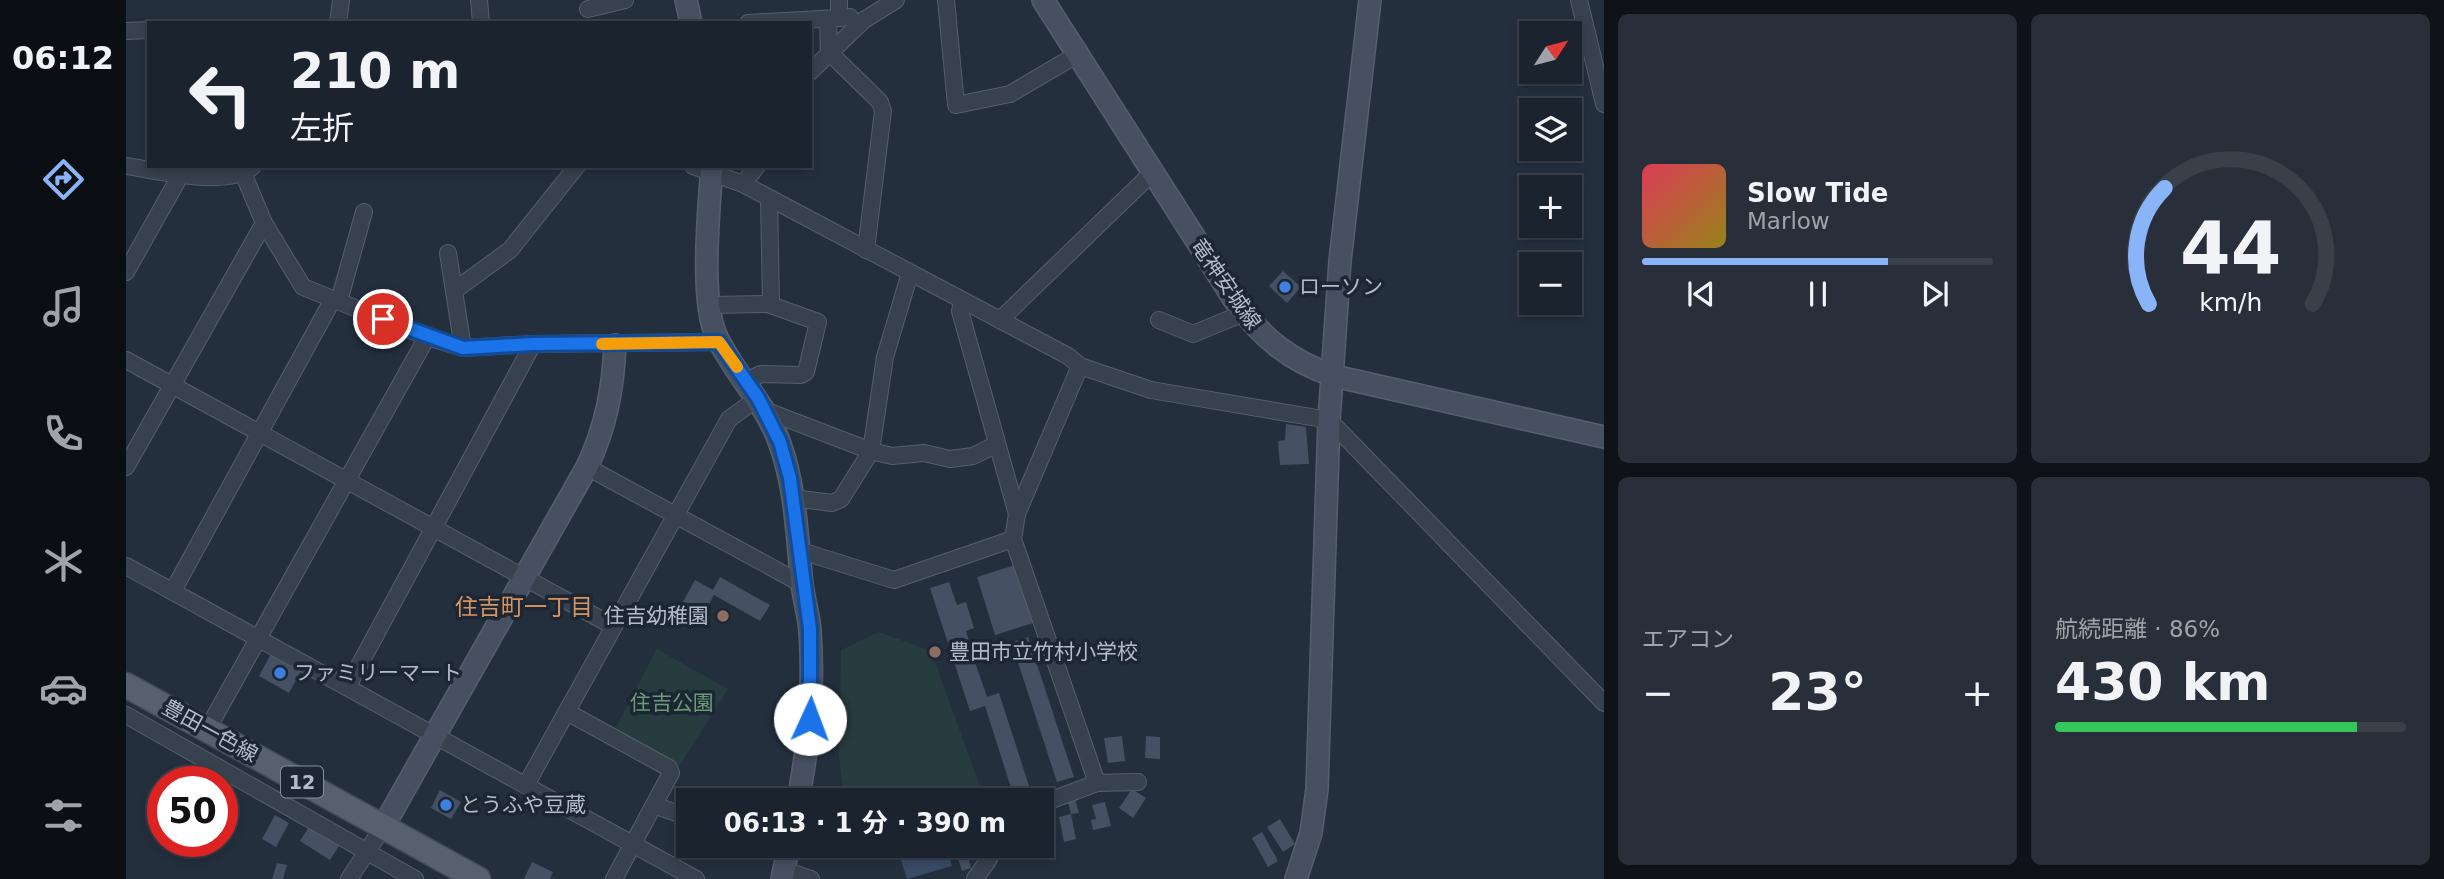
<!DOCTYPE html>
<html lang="ja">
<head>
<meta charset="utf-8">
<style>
  :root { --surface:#1b232e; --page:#282f3a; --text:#f1f3f6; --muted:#a0a4aa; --line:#39404a; --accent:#8ab4f8 }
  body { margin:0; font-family:"DejaVu Sans","Noto Sans JP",sans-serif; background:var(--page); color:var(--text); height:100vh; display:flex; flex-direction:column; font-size:26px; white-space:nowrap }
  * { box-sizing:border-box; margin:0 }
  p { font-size:23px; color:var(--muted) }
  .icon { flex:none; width:38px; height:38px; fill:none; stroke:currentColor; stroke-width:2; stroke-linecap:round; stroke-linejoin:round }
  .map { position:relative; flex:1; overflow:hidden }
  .sheet { display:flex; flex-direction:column; gap:14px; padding:14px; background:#0f1319; width:840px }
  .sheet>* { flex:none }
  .top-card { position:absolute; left:21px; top:21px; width:665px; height:147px; border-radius:0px; box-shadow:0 4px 10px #0003,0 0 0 2px var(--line); background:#1b232e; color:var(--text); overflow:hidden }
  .needle { width:46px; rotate:54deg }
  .buttons { position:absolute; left:1393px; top:21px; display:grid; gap:14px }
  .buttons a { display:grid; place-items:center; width:63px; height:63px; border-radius:0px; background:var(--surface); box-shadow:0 4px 10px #0003,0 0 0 2px var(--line); font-size:35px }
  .speed { position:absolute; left:21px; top:766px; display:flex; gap:14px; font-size:35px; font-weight:700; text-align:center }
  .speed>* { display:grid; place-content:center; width:91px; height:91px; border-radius:50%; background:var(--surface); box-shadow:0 4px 10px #0003,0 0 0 2px var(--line); line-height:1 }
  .speed .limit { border:10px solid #d22; background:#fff; color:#111 }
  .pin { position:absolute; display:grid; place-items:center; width:60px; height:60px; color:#fff; margin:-30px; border:4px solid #fff; border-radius:50%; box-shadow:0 2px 7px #0007 }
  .me { position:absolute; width:77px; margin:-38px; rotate:2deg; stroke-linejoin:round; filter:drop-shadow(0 0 5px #0008) }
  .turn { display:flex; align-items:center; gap:24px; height:147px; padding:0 28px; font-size:32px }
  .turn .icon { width:91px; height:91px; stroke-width:2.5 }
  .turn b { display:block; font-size:49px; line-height:60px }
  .big { font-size:52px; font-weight:700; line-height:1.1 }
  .sheet .tile { flex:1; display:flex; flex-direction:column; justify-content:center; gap:10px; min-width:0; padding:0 24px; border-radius:10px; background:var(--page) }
  .sheet .dial { align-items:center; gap:0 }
  .dial svg { height:182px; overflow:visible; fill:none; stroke:var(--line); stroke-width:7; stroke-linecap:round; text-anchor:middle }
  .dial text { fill:var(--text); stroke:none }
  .song { display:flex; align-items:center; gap:21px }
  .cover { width:84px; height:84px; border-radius:10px; background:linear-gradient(135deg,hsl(350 70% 55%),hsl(50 70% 35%)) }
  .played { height:7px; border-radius:4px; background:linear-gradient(90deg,var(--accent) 70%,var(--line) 70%) }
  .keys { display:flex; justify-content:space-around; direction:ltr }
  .heat { display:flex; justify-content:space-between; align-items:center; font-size:38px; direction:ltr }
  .charge { height:10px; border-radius:5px; background:linear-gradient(90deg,#34c759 86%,var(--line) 0) }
  .sheet .tiles { flex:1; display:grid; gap:14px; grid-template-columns:repeat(2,1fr) }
  .trip { position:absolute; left:550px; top:788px; width:378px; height:70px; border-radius:0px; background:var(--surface); box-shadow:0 4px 10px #0003,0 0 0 2px var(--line); font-weight:700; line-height:70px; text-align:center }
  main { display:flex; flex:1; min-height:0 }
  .dock { display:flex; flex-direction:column; width:126px; justify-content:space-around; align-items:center; background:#0b0e12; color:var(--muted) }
  .dock .icon { width:49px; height:49px }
  .dock .current { color:var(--accent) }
  .dock b { font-size:32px; color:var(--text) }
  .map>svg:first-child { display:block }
</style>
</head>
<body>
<main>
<nav class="dock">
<b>06:12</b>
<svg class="icon current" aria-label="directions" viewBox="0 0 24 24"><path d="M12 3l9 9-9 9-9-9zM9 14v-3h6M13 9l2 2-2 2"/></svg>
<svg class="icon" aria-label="music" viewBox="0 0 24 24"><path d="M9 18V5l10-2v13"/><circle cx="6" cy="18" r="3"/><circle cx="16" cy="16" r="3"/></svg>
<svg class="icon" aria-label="phone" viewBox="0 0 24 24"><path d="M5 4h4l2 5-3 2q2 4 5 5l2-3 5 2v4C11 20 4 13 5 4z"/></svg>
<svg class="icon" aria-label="climate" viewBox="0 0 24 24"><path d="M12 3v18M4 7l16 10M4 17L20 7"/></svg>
<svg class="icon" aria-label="car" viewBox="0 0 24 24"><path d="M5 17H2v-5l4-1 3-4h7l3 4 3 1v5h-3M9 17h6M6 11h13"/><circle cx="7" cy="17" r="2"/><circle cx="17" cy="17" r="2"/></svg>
<svg class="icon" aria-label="filters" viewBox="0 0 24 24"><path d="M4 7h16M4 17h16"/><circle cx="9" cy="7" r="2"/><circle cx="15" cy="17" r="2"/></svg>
</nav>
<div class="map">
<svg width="1478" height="879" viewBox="0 0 1478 879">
  <rect width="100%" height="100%" fill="#242f3e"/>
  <g fill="#263c3f">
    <path d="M753 632 805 651 859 800H718L713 755 715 650Z"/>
    <path d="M531 649 602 689 553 766 488 731Z"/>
  </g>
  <path fill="#394c67" d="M803 845H819L826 866 781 879 773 854Z"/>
  <g fill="#455162">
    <path d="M1157 271 1175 287 1161 303 1143 286Z"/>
    <path d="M1160 424 1180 427 1183 464 1154 465 1152 441 1159 440Z"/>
    <path d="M889 565 907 623 869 635 851 577Z"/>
    <path d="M594 577 644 605 634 621 588 595 575 619 554 607 569 580 587 590Z"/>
    <path d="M823 582 831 605 840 602 848 628 840 631 847 655 902 637 948 777 931 782 888 650 849 662 861 697 873 693 905 792 888 797 859 706 844 711 804 588Z"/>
    <path d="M146 652 176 669 163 693 133 676Z"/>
    <path d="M996 736 999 761 982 763 978 738Z"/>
    <path d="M1020 736 1034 737V759L1019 758Z"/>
    <path d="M1006 789 1020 798 1007 818 993 808Z"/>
    <path d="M314 790 335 802 325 819 305 808Z"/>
    <path d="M949 799 953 813 945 814 950 839 938 842 933 817 945 814 942 801Z"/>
    <path d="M979 802 985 826 967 830 965 820 970 819 966 805Z"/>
    <path d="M149 815 163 823 150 847 136 839Z"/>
    <path d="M1154 819 1169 844 1157 852 1141 827Z"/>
    <path d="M183 827 213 846 204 860 174 841Z"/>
    <path d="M921 827 925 845 912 848 911 845H915V829Z"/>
    <path d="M1136 832 1152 861 1142 867 1126 838Z"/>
    <path d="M828 845H847L851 857 843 860 845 868 836 871Z"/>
    <path d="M406 862 427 872 424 879H398Z"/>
    <path d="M151 863 161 865 157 879H146Z"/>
  </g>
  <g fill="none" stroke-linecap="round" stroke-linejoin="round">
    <g stroke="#565f6c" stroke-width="18">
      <g id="street">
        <path d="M353 0 355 23"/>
        <path d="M713 0V18L724 17"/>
        <path d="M820 0 830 105 884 94 952 54"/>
        <path d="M1453 0 1478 104"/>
        <path d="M462 9 499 0"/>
        <path d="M702 19 703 52 754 102 757 111 740 250"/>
        <path d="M212 23 215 0"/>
        <path d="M622 23 713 18"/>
        <path d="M0 31 23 30"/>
        <path d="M684 72 738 20 770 0"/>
        <path d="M0 166C29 170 105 189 127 166"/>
        <path d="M567 166 617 184 942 356 954 366 1025 390 1203 420 1478 703"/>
        <path d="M117 173 138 223 177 287 301 337 337 348 407 344 593 342"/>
        <path d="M617 184 631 166"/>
        <path d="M643 198 645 305"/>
        <path d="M322 253 337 348"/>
        <path d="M0 272 54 176"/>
        <path d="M329 290 384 250 451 166"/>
        <path d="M213 301 238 212"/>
        <path d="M836 301 834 311 891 514"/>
        <path d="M584 305 642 304 692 322 680 372 675 375 635 374 620 381"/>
        <path d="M874 320 1026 173"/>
        <path d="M1033 320 1067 334 1118 313"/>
        <path d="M0 360 487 626"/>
        <path d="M954 366 891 514 887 539 971 783"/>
        <path d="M638 410 745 451 766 456 798 453 824 459 847 456 871 444"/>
        <path d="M0 467 138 223"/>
        <path d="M461 467 676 584"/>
        <path d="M667 498 706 503 715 499 745 451 759 357 784 273"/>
        <path d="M675 551 768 580 887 539"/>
        <path d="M0 566 570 879"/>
        <path d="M48 589 207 299"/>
        <path d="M222 686 407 344"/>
        <path d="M441 712 543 768 545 773 488 879"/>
        <path d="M0 715 289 879"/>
        <path d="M81 730 301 337"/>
        <path d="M400 785 603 419 632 398"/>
        <path d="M915 804 971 783 1012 782"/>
        <path d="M530 806 562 817"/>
        <path d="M658 870 685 879"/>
        <path d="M223 879 257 827"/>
        <path d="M849 879 863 859 857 845"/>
      </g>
    </g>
    <g stroke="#565f6c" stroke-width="24">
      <g id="secondary">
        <path d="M560 0 565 23"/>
        <path d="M917 0 1109 301C1136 338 1164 361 1208 376L1478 437"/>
        <path d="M586 166C583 207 574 299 590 335 607 373 640 403 654 444 670 489 671 537 676 584 678 600 683 616 684 631 688 688 683 744 672 800"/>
        <path d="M257 827 461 467C480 426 487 390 489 345"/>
        <path d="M656 879 663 845"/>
        <path d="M1170 879 1185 833 1191 789 1203 420 1214 261 1244 0"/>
      </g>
    </g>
    <g stroke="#414a57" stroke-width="27">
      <path id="primary" d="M0 685 352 879"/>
    </g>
    <use href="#street" stroke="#38414e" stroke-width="16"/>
    <use href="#secondary" stroke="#465061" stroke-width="21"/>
    <use href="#primary" stroke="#56606e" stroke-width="24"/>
  </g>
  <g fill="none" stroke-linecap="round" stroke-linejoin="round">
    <g stroke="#114b97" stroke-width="18">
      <path id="route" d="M257 319 337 348 407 344 593 342 632 398 654 442 664 478 684 629V719"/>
    </g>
    <use href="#route" stroke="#1a73e8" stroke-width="12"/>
    <path stroke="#f59e0b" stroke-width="12" d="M476 344 593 342 611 367"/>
  </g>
  <g fill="#3f7fe0" stroke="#1d2633" stroke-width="2.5">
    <circle cx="1159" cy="287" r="7"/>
    <circle cx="154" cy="673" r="7"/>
    <circle cx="320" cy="805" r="7"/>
  </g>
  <g fill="#8d6e63" stroke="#1d2633" stroke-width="2.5">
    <circle cx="597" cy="616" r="7"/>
    <circle cx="809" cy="652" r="7"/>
  </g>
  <g text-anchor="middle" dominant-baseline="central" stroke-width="7" stroke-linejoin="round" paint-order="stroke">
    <rect fill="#1d2633" stroke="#878f9c" stroke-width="2" x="155" y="766.5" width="42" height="31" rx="5"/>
    <g font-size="19" font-weight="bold" fill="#b4bcc9">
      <text x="176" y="782">12</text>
    </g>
    <g font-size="21" fill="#b4bcc9" stroke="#1d2633">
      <text transform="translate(1100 284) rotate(55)">竜神安城線</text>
      <text transform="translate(84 731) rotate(29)">豊田一色線</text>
    </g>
    <g font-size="21" fill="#b4bcc9" stroke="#1d2633" text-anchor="start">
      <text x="1173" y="287">ローソン</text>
      <text x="583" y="616" text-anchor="end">住吉幼稚園</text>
      <text x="823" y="652">豊田市立竹村小学校</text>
      <text x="168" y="673">ファミリーマート</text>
      <text x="334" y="805">とうふや豆蔵</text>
    </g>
    <g font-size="21" fill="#6b9a76" stroke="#1d2633">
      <text x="546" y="703">住吉公園</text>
    </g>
    <g font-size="23" fill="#d59563" stroke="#1d2633">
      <text x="398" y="607">住吉町一丁目</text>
    </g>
  </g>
</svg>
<div class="buttons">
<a><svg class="needle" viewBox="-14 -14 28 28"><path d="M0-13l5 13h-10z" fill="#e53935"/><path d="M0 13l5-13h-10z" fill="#a0a4aa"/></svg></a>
<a><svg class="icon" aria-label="layers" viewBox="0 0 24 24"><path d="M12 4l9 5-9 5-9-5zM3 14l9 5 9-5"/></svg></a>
<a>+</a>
<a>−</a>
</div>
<div class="speed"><div class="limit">50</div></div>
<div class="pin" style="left:257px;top:319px;background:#d93025"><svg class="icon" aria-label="arrive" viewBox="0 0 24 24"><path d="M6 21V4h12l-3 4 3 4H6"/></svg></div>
<svg class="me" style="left:684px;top:719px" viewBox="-20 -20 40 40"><circle r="19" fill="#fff"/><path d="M0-13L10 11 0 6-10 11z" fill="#1a73e8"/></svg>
<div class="trip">06:13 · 1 分 · 390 m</div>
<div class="top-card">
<div class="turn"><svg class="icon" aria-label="left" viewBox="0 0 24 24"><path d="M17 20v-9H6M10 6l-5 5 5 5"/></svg><div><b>210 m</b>左折</div></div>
</div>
</div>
<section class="sheet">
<div class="tiles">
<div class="tile">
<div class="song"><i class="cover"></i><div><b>Slow Tide</b><p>Marlow</p></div></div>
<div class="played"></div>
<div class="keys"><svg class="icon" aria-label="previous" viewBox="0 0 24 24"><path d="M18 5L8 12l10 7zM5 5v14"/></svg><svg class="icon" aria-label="pause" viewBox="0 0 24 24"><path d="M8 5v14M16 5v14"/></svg><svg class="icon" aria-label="next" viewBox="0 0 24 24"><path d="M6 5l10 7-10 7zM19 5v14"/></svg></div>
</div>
<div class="tile dial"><svg viewBox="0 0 100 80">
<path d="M14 69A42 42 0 1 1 86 69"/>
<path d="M14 69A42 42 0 0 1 21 18" stroke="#8ab4f8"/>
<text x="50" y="56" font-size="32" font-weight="700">44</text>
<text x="50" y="72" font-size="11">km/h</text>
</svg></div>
<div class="tile"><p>エアコン</p>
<div class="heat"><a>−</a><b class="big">23°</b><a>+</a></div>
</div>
<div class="tile"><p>航続距離 · 86%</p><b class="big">430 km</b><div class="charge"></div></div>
</div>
</section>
</main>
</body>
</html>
